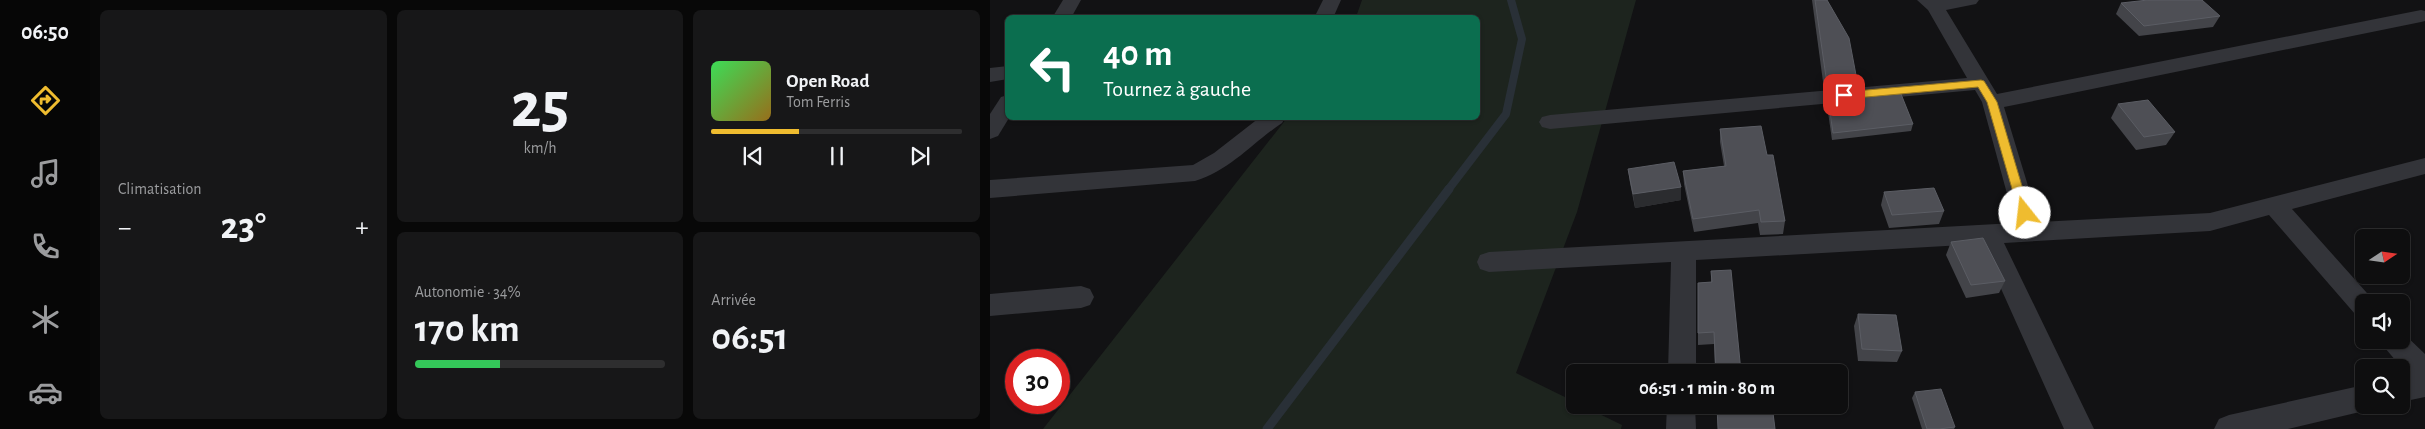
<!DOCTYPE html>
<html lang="fr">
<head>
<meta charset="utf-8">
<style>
  :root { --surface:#0e0e0f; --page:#171718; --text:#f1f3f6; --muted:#9b9c9e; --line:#2e2e2f; --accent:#efbc2f }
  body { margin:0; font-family:"Alegreya Sans",sans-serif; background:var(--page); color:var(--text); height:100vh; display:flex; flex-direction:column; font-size:19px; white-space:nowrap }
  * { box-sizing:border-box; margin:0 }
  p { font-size:16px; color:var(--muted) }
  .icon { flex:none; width:28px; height:28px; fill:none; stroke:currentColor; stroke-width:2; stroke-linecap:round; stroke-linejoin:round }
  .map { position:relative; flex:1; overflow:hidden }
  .details { display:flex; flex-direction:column; gap:10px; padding:10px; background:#080808; width:900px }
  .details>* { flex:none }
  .hud { position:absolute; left:15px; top:15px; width:475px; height:105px; border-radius:8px; box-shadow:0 1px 4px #0004,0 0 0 1px var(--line); background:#0b6e4f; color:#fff; overflow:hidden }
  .needle { width:32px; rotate:77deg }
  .controls { position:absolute; left:1365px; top:229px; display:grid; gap:10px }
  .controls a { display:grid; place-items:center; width:55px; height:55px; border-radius:8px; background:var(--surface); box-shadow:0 1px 4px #0004,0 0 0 1px var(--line); font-size:25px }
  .speed { position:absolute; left:15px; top:349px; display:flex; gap:10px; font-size:25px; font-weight:700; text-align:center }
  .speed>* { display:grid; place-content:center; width:65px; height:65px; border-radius:50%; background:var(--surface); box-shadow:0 1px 4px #0004,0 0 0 1px var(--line); line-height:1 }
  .speed .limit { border:8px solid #d22; background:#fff; color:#111 }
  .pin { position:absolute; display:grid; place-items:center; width:42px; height:42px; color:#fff; margin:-21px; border-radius:10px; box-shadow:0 2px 8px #0006 }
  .me { position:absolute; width:55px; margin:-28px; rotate:344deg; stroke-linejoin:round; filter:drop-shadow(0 0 4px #0008) }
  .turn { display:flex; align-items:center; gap:18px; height:105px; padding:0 15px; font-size:22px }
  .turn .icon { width:65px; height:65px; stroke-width:2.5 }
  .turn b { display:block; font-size:35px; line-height:42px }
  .big { font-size:38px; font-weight:700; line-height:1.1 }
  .details .tile { flex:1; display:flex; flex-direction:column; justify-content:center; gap:8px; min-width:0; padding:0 18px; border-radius:8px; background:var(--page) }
  .details .dial { align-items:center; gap:0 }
  .dial b { font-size:65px; line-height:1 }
  .song { display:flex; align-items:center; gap:15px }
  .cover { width:60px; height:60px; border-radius:8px; background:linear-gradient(135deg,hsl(130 70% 55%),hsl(40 70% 35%)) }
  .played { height:5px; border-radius:2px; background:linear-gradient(90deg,var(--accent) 35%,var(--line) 35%) }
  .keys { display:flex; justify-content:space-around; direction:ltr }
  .heat { display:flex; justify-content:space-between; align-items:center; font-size:28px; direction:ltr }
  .charge { height:8px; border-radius:4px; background:linear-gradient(90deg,#34c759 34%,var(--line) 0) }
  .details .tiles { flex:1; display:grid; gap:10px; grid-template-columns:repeat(3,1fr) }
  .tile:first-child { grid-row:span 2 }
  .trip { position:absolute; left:576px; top:364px; width:282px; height:50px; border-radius:8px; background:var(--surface); box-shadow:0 1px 4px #0004,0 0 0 1px var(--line); font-weight:700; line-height:50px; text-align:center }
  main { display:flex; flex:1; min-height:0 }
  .tabs { display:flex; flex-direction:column; width:90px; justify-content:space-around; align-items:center; background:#060606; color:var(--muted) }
  .tabs .icon { width:35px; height:35px }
  .tabs .active { color:var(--accent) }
  .tabs b { font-size:22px; color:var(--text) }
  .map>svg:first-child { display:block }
</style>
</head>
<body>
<main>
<nav class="tabs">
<b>06:50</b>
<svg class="icon active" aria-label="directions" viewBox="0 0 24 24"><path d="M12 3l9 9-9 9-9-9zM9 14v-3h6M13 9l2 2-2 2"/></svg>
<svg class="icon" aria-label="music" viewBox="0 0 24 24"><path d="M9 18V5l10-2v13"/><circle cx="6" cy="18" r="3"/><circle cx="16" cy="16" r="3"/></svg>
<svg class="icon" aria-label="phone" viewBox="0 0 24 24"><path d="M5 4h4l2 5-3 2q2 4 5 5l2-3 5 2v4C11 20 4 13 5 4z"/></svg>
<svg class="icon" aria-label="climate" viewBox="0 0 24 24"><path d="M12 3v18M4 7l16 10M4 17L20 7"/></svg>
<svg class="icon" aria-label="car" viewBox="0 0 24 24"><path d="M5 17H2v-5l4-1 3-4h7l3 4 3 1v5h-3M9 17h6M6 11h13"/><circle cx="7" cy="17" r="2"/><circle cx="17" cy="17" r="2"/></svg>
</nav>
<section class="details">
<div class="tiles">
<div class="tile"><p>Climatisation</p>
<div class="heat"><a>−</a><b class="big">23°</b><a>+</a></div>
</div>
<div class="tile dial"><b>25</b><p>km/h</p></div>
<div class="tile">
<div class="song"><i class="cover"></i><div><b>Open Road</b><p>Tom Ferris</p></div></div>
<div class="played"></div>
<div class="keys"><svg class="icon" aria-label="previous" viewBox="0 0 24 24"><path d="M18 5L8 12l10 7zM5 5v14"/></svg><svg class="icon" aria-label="pause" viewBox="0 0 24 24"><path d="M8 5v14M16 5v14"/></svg><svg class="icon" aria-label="next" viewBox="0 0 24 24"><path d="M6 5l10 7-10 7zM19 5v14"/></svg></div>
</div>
<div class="tile"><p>Autonomie · 34%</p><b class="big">170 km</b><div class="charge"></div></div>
<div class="tile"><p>Arrivée</p><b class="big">06:51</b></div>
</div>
</section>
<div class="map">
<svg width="1435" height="429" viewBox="0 0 1435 429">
  <rect width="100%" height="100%" fill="#121214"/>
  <path fill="#1d241e" d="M372 0H646L587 212 526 373 585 402V405H591L632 425 631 429H53L297 118H488V18L366 17Z"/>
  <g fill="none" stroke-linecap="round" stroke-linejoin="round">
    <path stroke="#293037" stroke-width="8" d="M458 190 516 114 532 39 521 0"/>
    <path stroke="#293037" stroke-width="9" d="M277 429 459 189"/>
    <g fill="#333439" fill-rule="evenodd">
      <path d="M73 0H91L81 18H62Z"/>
      <path d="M333 0H351L343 18H324Z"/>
      <path d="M927 0H989L986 4 956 10 1007 94 1431 10 1435 11V21L1431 22 1014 107 1049 222 1220 213 1435 158V174L1302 209 1385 302H1374V317L1365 314 1279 215 1220 231 1014 243 1104 429H1074L991 244 706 260V372H678L681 262 499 272 490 269 487 262 490 255 499 252 1025 223 992 102 985 90 560 129 552 127 549 122 552 117 560 115 977 78 938 10Z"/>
      <path d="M18 66V79L0 82V68Z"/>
      <path d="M18 95 19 118 8 136 0 139V114L11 97Z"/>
      <path d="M269 118H295L292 123C262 143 241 170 205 181L0 198V180L203 165 224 153Z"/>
      <path d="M91 286 100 289 104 297 100 305 91 308 0 316V294Z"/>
      <path d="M1411 331 1435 354V397L1411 402V376L1418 375 1395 348 1392 340H1411Z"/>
      <path d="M1374 385V405H1385L1374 411 1298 429H1224L1229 419 1239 415Z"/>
      <path d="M677 405H705L706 429H676Z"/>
    </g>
  </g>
  <g fill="#434449">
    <path d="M822 0H837L866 75 864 86 834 89Z"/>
    <path d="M1131 3 1230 16 1223 27 1149 36 1126 14Z"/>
    <path d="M838 98 923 124 921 131 842 140 837 105Z"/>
    <path d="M1128 104 1185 132 1176 145 1146 150 1121 118Z"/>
    <path d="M730 129 777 155 795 221 793 234 770 235 768 223 704 232 694 184 693 171 734 166 730 142Z"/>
    <path d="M638 169 691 187V200L645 208 640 183Z"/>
    <path d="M894 192 954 211 949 224 899 228 891 205Z"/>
    <path d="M961 242 1015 281 1009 293 976 298 956 255Z"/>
    <path d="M721 271 751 372H725L724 344 708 345V283L721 282Z"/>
    <path d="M868 314 912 351 907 362 868 361 864 326Z"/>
    <path d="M925 392 965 427 964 429H932L922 398Z"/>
    <path d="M727 405H782L785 429H728Z"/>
  </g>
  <path fill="#2b2c2f" d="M691 187V200L645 208 643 194Z"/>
  <g fill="#4e4f55" stroke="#5b5d64">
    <path d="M825 0H837L859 38 866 75 836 77Z"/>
    <path d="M1158 0H1212L1230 16 1154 26 1131 3Z"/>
    <path d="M911 94 923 124 843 133 838 98Z"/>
    <path d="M1158 100 1185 132 1154 137 1128 104Z"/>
    <path d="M771 126 777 155H783L795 221 771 222 769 210 703 219 693 171 736 166 730 129Z"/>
    <path d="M684 162 691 187 643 194 638 169Z"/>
    <path d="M944 188 954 211 902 215 894 192Z"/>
    <path d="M993 238 1015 281 981 285 961 242Z"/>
    <path d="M741 270 751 372H726L724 332 708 333V283L722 282 721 271Z"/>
    <path d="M868 314 906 315 912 351 872 349Z"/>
    <path d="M951 389 965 427 949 429H937L925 392Z"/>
    <path d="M727 405H782L785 429H728Z"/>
  </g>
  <path fill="#efbc2f" stroke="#9b7a1f" d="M991 80 994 81 1007 102 1040 213 1039 216H1031L1029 213 997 102 988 87 854 99 849 95 854 92Z"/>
</svg>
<div class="controls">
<a><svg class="needle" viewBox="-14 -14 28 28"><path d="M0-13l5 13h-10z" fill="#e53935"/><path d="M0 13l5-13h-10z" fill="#9b9c9e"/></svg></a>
<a><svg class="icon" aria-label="sound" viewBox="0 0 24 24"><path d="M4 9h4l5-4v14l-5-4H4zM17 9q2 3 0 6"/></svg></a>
<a><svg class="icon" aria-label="search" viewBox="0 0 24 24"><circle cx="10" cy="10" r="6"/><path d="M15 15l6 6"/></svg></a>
</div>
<div class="speed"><div class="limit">30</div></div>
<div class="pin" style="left:854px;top:95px;background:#d93025"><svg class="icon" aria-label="arrive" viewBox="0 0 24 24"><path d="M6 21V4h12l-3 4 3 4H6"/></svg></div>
<svg class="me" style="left:1035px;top:213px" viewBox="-20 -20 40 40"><circle r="19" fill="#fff"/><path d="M0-13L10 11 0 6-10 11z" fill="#efbc2f"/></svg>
<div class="trip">06:51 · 1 min · 80 m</div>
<div class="hud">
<div class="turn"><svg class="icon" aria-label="left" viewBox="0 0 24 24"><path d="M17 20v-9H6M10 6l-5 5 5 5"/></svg><div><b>40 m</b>Tournez à gauche</div></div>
</div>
</div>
</main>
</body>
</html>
